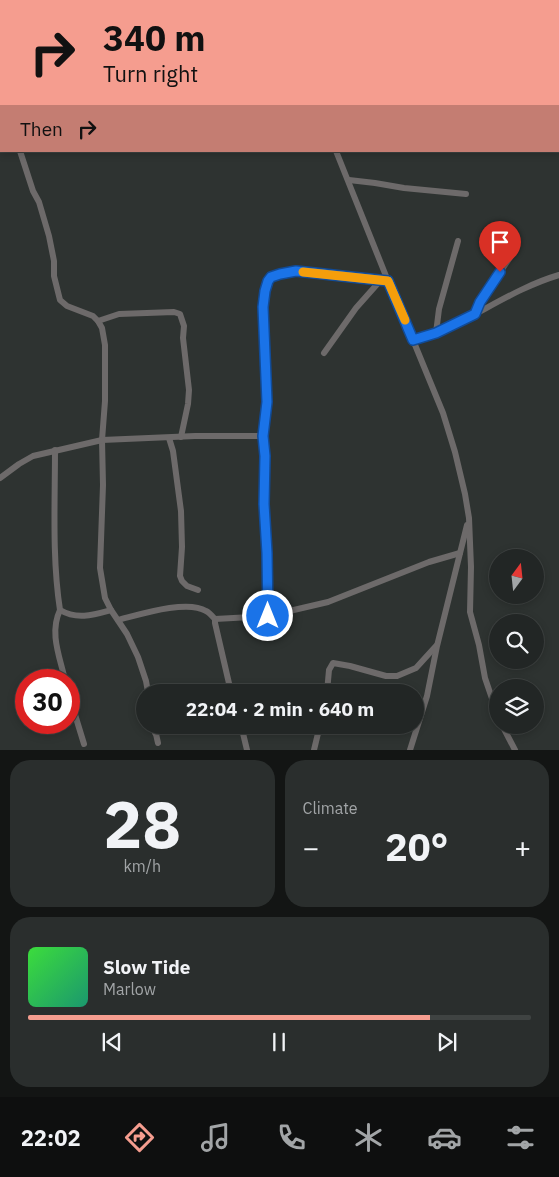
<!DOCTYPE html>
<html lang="en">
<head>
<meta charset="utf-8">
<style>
  :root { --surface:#222625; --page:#2a2e2d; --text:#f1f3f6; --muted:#a2a5a7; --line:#3f4342; --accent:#f59d8f }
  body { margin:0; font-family:"IBM Plex Sans",sans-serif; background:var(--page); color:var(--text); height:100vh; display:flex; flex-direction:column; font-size:19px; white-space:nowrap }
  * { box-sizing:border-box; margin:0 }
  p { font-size:16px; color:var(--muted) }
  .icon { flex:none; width:28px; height:28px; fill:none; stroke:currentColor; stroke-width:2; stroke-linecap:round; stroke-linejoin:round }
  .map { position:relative; height:750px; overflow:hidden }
  .details { display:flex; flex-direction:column; gap:10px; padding:10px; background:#131514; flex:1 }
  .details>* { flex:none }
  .hud { position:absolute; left:0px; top:0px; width:560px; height:152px; box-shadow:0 2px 8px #0003,0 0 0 1px var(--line); background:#f59d8f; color:#111; overflow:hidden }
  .needle { width:32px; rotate:15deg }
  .buttons { position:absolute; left:489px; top:549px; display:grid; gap:10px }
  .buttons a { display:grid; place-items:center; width:55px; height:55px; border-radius:50%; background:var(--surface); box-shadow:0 2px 8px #0003,0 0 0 1px var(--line); font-size:25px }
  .speed { position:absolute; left:15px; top:669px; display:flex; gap:10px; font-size:25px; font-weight:700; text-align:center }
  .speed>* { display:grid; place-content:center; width:65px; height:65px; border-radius:50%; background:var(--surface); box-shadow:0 2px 8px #0003,0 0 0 1px var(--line); line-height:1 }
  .speed .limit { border:8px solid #d22; background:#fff; color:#111 }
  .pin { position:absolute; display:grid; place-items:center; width:42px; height:42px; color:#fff; margin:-51px -21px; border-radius:50% 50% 50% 0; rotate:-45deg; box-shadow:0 0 5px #0007 }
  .pin .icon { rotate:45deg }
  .me { position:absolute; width:55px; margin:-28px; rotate:0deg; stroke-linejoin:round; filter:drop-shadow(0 0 4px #0008) }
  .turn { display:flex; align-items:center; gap:18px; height:105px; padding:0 20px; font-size:22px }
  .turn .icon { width:65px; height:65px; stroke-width:2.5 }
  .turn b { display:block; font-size:35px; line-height:42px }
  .then { display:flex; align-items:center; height:48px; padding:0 20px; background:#0003; gap:10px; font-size:19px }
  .big { font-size:38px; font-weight:700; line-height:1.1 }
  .details .tile { flex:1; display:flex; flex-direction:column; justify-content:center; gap:8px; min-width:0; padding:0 18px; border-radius:20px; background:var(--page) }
  .details .dial { align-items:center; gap:0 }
  .dial b { font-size:65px; line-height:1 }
  .song { display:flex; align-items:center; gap:15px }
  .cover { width:60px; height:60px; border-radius:8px; background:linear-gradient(135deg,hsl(120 70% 55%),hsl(160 70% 35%)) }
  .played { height:5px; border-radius:2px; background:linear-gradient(90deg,var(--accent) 80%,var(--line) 80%) }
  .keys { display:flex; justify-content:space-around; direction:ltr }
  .heat { display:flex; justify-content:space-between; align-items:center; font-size:28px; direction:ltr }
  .details .tiles { flex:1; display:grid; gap:10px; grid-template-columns:1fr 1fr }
  .tile:last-child { grid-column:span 2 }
  .trip { position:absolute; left:136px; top:684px; width:288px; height:50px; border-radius:25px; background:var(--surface); box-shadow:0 2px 8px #0003,0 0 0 1px var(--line); font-weight:700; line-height:50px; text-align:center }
  .tabs { display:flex; height:80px; justify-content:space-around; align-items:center; background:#0e0f0f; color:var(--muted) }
  .tabs .icon { width:35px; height:35px }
  .tabs .active { color:var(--accent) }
  .tabs b { font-size:22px; color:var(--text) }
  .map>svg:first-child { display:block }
</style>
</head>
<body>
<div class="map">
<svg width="559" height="750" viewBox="0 0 559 750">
  <rect width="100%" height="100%" fill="#2e3331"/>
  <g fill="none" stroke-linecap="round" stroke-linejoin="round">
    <g stroke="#6d6a6a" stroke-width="3">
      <path d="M465 0 467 1"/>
      <path d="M503 1 504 0"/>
    </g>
    <g stroke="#6d6a6a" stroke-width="6">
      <path d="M55 0 56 1"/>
      <path d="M271 0 272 1"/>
      <path d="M0 58H1"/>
      <path d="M0 85 1 89"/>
      <path d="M20 151 33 191 39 202 49 236 54 261V276L60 300 67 306 93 316 98 321 102 328 105 345V401L102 440 103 485 100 568 105 598 111 610 127 634 138 657 146 681 148 692"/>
      <path d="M336 151 388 281 413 340 443 413 455 452 465 494 469 518 471 567 470 612 479 645 485 678 498 716"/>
      <path d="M349 180 375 183 404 188 466 194"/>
      <path d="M475 314 480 302 511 256"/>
      <path d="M98 321 119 314 174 312 180 314 184 326 183 338 189 390 188 404 181 437"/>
      <path d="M436 333 439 309 458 241"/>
      <path d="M413 340C431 334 447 328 464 320 495 304 525 285 559 275"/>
      <path d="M324 353 356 308 380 281"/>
      <path d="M169 438 173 451 181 511 182 547 180 576 182 581 187 586 198 590"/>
      <path d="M55 450C55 503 52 558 60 610 77 620 93 615 111 610"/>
      <path d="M0 478 19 464 33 456 102 440 195 436H263"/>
      <path d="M60 610C49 633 60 657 65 680"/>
      <path d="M268 616 267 553 264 504 265 456 263 436 267 402 263 307 265 291 268 281 271 277 280 274 296 271 388 281"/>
      <path d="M215 619 268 616 328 602 429 562 460 553"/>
      <path d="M118 620C138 615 187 599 206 611 210 613 213 617 215 619V623L231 692"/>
      <path d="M327 692 329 670 333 663 350 666 386 676H397L416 668 436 646"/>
      <path d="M69 695 84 744"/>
      <path d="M154 725 158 743"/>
      <path d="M241 725 247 750"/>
      <path d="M502 725 515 750"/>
      <path d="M155 733 184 725"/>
      <path d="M314 750 320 725"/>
      <path d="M410 750 427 696 437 646 467 525"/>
    </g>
  </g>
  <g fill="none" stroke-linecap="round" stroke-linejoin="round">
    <g stroke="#114b97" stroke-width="12">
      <path id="route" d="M268 616 267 553 264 504 265 456 263 436 267 402 263 307 265 291 268 281 271 277 280 274 296 271 388 281 413 340 436 333 475 314 480 302 500 272"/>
    </g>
    <use href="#route" stroke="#1a73e8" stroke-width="9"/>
    <path stroke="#f59e0b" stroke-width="9" d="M303 272 388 281 405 320"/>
  </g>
</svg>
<div class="buttons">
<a><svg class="needle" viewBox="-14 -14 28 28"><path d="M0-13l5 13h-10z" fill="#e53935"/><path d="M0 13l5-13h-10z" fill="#a2a5a7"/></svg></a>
<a><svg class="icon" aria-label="search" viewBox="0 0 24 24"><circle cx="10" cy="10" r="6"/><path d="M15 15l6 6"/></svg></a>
<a><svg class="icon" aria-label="layers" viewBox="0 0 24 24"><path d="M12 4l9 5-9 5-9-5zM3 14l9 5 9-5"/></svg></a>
</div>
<div class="speed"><div class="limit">30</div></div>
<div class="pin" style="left:500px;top:272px;background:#d93025"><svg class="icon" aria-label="arrive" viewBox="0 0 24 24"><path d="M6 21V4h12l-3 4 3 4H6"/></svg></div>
<svg class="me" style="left:268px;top:616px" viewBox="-20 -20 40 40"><circle r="17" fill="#1a73e8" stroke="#fff" stroke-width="3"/><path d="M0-11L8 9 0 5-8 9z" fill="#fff"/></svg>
<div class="trip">22:04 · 2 min · 640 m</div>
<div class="hud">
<div class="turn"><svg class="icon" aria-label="right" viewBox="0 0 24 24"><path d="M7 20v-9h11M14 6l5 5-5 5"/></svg><div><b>340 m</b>Turn right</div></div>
<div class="then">Then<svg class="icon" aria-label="right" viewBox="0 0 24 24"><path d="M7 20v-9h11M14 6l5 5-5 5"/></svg></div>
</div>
</div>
<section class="details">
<div class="tiles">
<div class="tile dial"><b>28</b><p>km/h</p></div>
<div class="tile"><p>Climate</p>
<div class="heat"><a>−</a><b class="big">20°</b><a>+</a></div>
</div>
<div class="tile">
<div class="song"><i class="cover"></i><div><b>Slow Tide</b><p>Marlow</p></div></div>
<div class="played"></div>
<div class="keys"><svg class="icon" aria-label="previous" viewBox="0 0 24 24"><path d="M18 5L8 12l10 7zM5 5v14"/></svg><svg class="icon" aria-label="pause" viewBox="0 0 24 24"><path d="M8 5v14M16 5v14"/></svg><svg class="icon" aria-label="next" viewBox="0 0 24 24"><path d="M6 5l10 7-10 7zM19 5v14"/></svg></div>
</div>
</div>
</section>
<nav class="tabs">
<b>22:02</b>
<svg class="icon active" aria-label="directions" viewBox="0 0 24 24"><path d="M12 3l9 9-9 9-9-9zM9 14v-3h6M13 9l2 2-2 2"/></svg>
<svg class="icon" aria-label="music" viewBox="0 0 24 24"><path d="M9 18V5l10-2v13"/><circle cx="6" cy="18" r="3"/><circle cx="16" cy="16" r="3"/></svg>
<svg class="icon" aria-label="phone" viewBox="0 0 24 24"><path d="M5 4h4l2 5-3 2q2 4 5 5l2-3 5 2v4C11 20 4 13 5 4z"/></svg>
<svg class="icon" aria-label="climate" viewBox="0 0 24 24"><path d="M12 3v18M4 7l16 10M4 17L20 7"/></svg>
<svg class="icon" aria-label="car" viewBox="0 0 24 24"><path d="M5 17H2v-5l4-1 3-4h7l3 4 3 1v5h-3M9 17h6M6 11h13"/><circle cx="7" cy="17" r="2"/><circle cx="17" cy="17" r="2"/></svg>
<svg class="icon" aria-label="filters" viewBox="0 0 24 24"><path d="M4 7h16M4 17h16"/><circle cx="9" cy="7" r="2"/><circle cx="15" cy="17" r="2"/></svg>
</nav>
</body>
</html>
